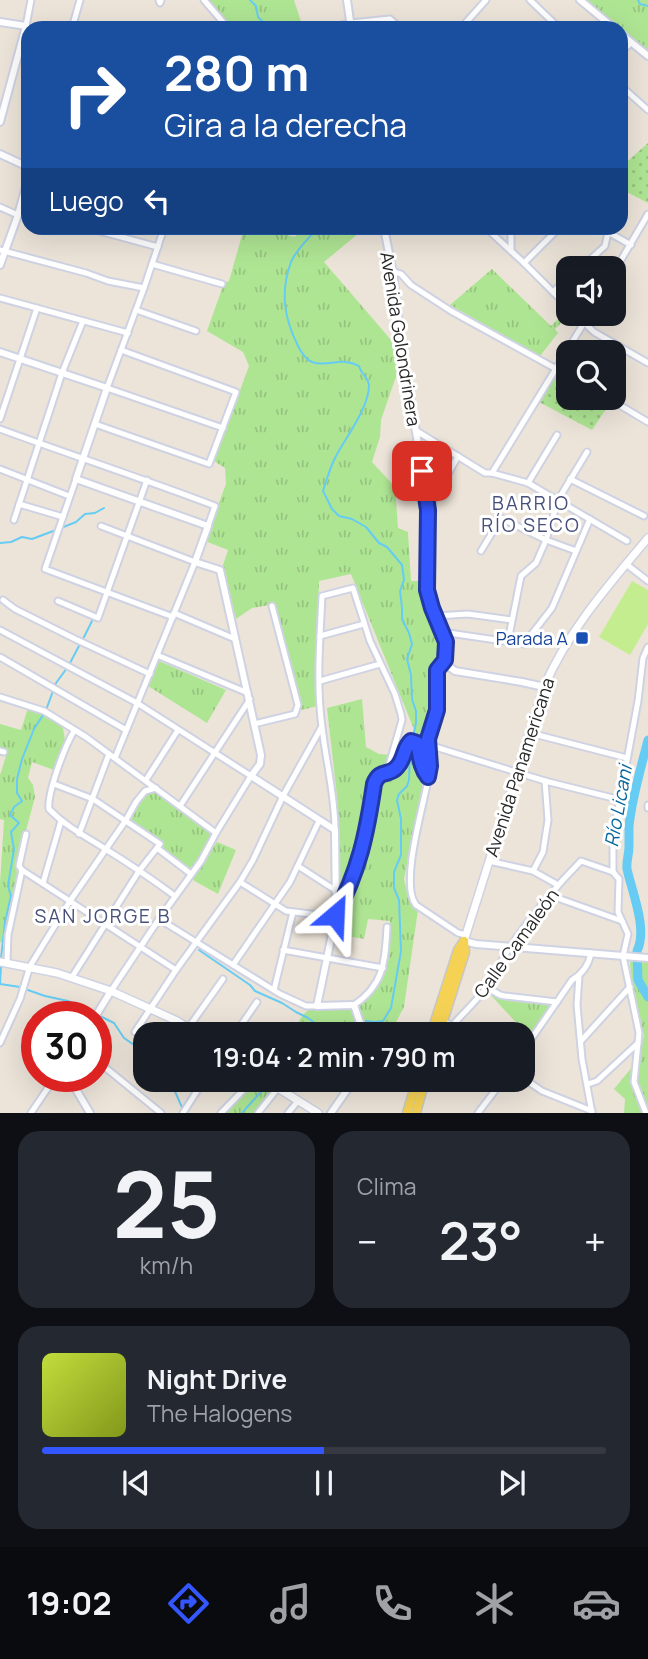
<!DOCTYPE html>
<html lang="es">
<head>
<meta charset="utf-8">
<style>
  :root { --surface:#171b24; --page:#242831; --text:#f1f3f6; --muted:#9ea1a6; --line:#363941; --accent:#3356ff }
  body { margin:0; font-family:Manrope,sans-serif; background:var(--page); color:var(--text); height:100vh; display:flex; flex-direction:column; font-size:26px; white-space:nowrap }
  * { box-sizing:border-box; margin:0 }
  p { font-size:23px; color:var(--muted) }
  .icon { flex:none; width:38px; height:38px; fill:none; stroke:currentColor; stroke-width:2; stroke-linecap:round; stroke-linejoin:round }
  .map { position:relative; height:1113px; overflow:hidden }
  .drawer { display:flex; flex-direction:column; gap:18px; padding:18px; background:#0d0f14; flex:1 }
  .drawer>* { flex:none }
  .hud { position:absolute; left:21px; top:21px; width:607px; height:214px; border-radius:21px; box-shadow:0 7px 28px #0002; background:#1a4fa0; color:#fff; overflow:hidden }
  .buttons { position:absolute; left:556px; top:256px; display:grid; gap:14px }
  .buttons a { display:grid; place-items:center; width:70px; height:70px; border-radius:14px; background:var(--surface); box-shadow:0 7px 28px #0002; font-size:35px }
  .speed { position:absolute; left:21px; top:1001px; display:flex; gap:14px; font-size:35px; font-weight:700; text-align:center }
  .speed>* { display:grid; place-content:center; width:91px; height:91px; border-radius:50%; background:var(--surface); box-shadow:0 7px 28px #0002; line-height:1 }
  .speed .limit { border:10px solid #d22; background:#fff; color:#111 }
  .pin { position:absolute; display:grid; place-items:center; width:60px; height:60px; color:#fff; margin:-30px; border-radius:14px; box-shadow:0 4px 10px #0006 }
  .me { position:absolute; width:77px; margin:-38px; rotate:26deg; stroke-linejoin:round; filter:drop-shadow(0 0 5px #0008) }
  .turn { display:flex; align-items:center; gap:24px; height:147px; padding:0 28px; font-size:32px }
  .turn .icon { width:91px; height:91px; stroke-width:2.5 }
  .turn b { display:block; font-size:49px; line-height:60px }
  .then { display:flex; align-items:center; height:66px; padding:0 28px; background:#0003; gap:14px; font-size:26px }
  .big { font-size:52px; font-weight:600; line-height:1.1 }
  .drawer .card { flex:1; display:flex; flex-direction:column; justify-content:center; gap:10px; min-width:0; padding:0 24px; border-radius:21px; background:var(--page) }
  .drawer .dial { align-items:center; gap:0 }
  .dial b { font-size:91px; line-height:1 }
  .song { display:flex; align-items:center; gap:21px }
  .cover { width:84px; height:84px; border-radius:10px; background:linear-gradient(135deg,hsl(70 70% 55%),hsl(70 70% 35%)) }
  .played { height:7px; border-radius:4px; background:linear-gradient(90deg,var(--accent) 50%,var(--line) 50%) }
  .keys { display:flex; justify-content:space-around; direction:ltr }
  .heat { display:flex; justify-content:space-between; align-items:center; font-size:38px; direction:ltr }
  .drawer .tiles { flex:1; display:grid; gap:18px; grid-template-columns:1fr 1fr }
  .card:last-child { grid-column:span 2 }
  .trip { position:absolute; left:133px; top:1022px; width:402px; height:70px; border-radius:21px; background:var(--surface); box-shadow:0 7px 28px #0002; font-weight:600; line-height:70px; text-align:center }
  .menu { display:flex; height:112px; justify-content:space-around; align-items:center; background:#090b0e; color:var(--muted) }
  .menu .icon { width:49px; height:49px }
  .menu .active { color:var(--accent) }
  .menu b { font-size:32px; color:var(--text) }
  .map>svg:first-child { display:block }
</style>
</head>
<body>
<div class="map">
<svg width="648" height="1113" viewBox="0 0 648 1113">
  <defs>
    <pattern id="grass-tufts" width="24" height="20" patternUnits="userSpaceOnUse" patternTransform="scale(1.75)"><rect width="24" height="20" fill="#aee593"/><path d="M3 7l-1-3M5 7V3M7 7l1-3M15 17l-1-3M17 17v-4M19 17l1-3" fill="none" stroke="#96c47f"/></pattern>
    <pattern id="park-dots" width="8" height="8" patternUnits="userSpaceOnUse" patternTransform="scale(1.75)"><rect width="8" height="8" fill="#aee593"/><path d="M2 2h.1M6 6h.1" fill="none" stroke="#96c47f" stroke-width="1.8" stroke-linecap="round"/></pattern>
  </defs>
  <rect width="100%" height="100%" fill="#ece4d9"/>
  <g fill="url(#grass-tufts)">
    <path d="M208 0H294L303 28H231L218 14Z"/>
    <path d="M587 0H648V51Z"/>
    <path d="M244 228H258L295 237 300 228H365L324 262 398 348 400 365 381 420 380 437 372 462 395 487 398 528 408 532 411 581H425L443 642 442 651 433 666 434 707 432 716 424 729V754L351 574 319 581 317 661 318 706 301 710 275 604 252 608 236 619 223 565 228 550 205 541 226 484 225 468 214 461 249 366 243 352 207 331 224 283 229 281Z"/>
    <path d="M492 269 551 326 566 311 569 315 555 329 558 333 540 356 450 305Z"/>
    <path d="M159 661 226 690 207 723 148 686Z"/>
    <path d="M362 699 366 747 379 754 415 757 424 780 404 879 409 901 418 910 404 1007 395 1024 384 1034H291C296 1027 303 1011 311 1009 322 1006 338 1010 350 1008 372 1004 385 974 389 954 390 943 390 932 390 921L368 919 364 939 335 934 338 917V805L327 708Z"/>
    <path d="M28 708 42 713 63 728 65 740 54 770 32 762 28 778 33 785 35 797 16 868 18 878 4 942H0V883L4 820 0 819V775L8 750 0 748V724L21 730Z"/>
    <path d="M155 791 211 834 198 859 190 869 161 847 164 842 129 819 147 794Z"/>
    <path d="M217 842 236 850 218 894 191 879Z"/>
    <path d="M630 962H648V1110L638 1083 639 1054 644 1036 632 982Z"/>
    <path d="M487 991 502 998 549 1004 550 1006 531 1034 522 1029Z"/>
    <path d="M633 1066 631 1082 644 1113H624L625 1099 614 1089Z"/>
    <path d="M259 1082 273 1090 255 1113H225L255 1083Z"/>
  </g>
  <g fill="url(#park-dots)">
    <path d="M648 143V203L621 189V167Z"/>
    <path d="M557 373 569 379V397H600L610 403 592 430 539 402Z"/>
  </g>
  <path fill="#c3ed8e" d="M632 581 648 590V624L630 655 599 637Z"/>
  <g fill="none" stroke-linecap="round" stroke-linejoin="round">
    <g stroke="#67ccf3" stroke-width="2">
      <path d="M250 0 256 6 258 17 269 28"/>
      <path d="M638 0 640 4 648 6"/>
      <path d="M317 228C308 240 297 248 291 262 280 292 284 318 298 346 301 352 305 359 312 362 327 368 341 356 359 366 361 374 368 377 369 385 369 409 344 439 334 460 330 469 326 481 323 491L332 509 339 516 352 519 366 527 379 543 387 547 402 565 404 580 400 591 402 608V619L409 633 412 644 407 659 411 675 412 699 416 711V723L413 737"/>
      <path d="M61 528 76 522 85 514 95 513 104 508"/>
      <path d="M0 543 11 542 22 537 32 539 56 530"/>
      <path d="M83 639 93 619"/>
      <path d="M70 663 80 644"/>
      <path d="M46 710 56 683 67 668"/>
      <path d="M199 950 250 985 255 991 282 1003 296 1012 308 1018 327 1032"/>
      <path d="M1 958 5 922 11 896 8 886 14 849 11 832 19 823 10 815 14 807 22 801 17 793V779L22 759 34 729 43 715"/>
      <path d="M1 966 0 984 20 987"/>
      <path d="M25 989 45 996 68 1001 94 1014"/>
      <path d="M100 1016 114 1023 124 1038 137 1047 145 1056"/>
      <path d="M366 1021 375 1022 383 1021 391 1008 401 951 399 900 394 888V872L401 855V819L397 800 399 794 407 786 409 780 410 752"/>
      <path d="M324 1034 327 1032H340L352 1025"/>
      <path d="M167 1080C176 1088 177 1099 183 1109"/>
      <path d="M242 1113 266 1086"/>
    </g>
    <path stroke="#67ccf3" stroke-width="9" d="M648 740C641 768 632 797 629 826 629 833 629 840 629 847 629 855 626 861 627 869 632 892 648 929 637 951L638 980 648 997"/>
    <g stroke="#ced2e2" stroke-width="9">
      <g id="minor">
        <path d="M159 0 160 3 161 0"/>
        <path d="M204 0 228 28"/>
        <path d="M530 0 559 28"/>
        <path d="M26 26 31 0"/>
        <path d="M72 28 80 0"/>
        <path d="M330 28 351 23 390 19 400 28"/>
        <path d="M461 28 486 0"/>
        <path d="M621 52 631 43"/>
        <path d="M621 86 648 110"/>
        <path d="M0 207 18 215"/>
        <path d="M88 228 158 247"/>
        <path d="M164 228 144 288 107 388 223 428"/>
        <path d="M486 228 524 263 569 308"/>
        <path d="M511 228V250"/>
        <path d="M0 250 86 273 108 281 144 288"/>
        <path d="M524 263 559 228"/>
        <path d="M152 264 222 284"/>
        <path d="M581 268 605 246 608 232 631 245"/>
        <path d="M614 272 648 214"/>
        <path d="M393 273 395 272 401 274 411 285 451 311 569 376"/>
        <path d="M553 292 569 278"/>
        <path d="M0 298 128 333"/>
        <path d="M136 310 196 331"/>
        <path d="M574 313 594 332 648 363"/>
        <path d="M606 397 648 422"/>
        <path d="M0 419 37 308"/>
        <path d="M95 424 209 464 236 392 121 350"/>
        <path d="M0 429C71 455 144 479 215 506L208 526"/>
        <path d="M415 430 485 473H492L590 313"/>
        <path d="M0 469 69 496"/>
        <path d="M492 473 528 483 627 541"/>
        <path d="M76 479 45 569 173 617"/>
        <path d="M570 479 644 516"/>
        <path d="M528 483 557 435"/>
        <path d="M19 504 63 517"/>
        <path d="M428 510 458 456"/>
        <path d="M14 520 62 373 83 321"/>
        <path d="M101 526 195 562 115 758"/>
        <path d="M481 551 501 518 546 540 576 551"/>
        <path d="M626 564 648 581"/>
        <path d="M3 600 15 609 75 639 150 674"/>
        <path d="M58 601 98 618 147 480"/>
        <path d="M174 613 235 639"/>
        <path d="M436 616 468 614 512 620"/>
        <path d="M0 630 137 703 251 776 216 833 201 861 159 919 111 991"/>
        <path d="M442 632 524 644 552 608 590 519"/>
        <path d="M320 636 364 624"/>
        <path d="M508 641 521 576 536 563 546 540 558 500 587 452"/>
        <path d="M157 655 248 693"/>
        <path d="M0 657 126 730"/>
        <path d="M445 660C431 672 439 694 437 711 436 720 430 728 429 736 427 749 431 762 429 774 425 802 399 883 416 905L458 933 466 935"/>
        <path d="M320 681 380 664"/>
        <path d="M0 697 44 711 86 737 216 833"/>
        <path d="M254 724 295 714 298 705 272 606"/>
        <path d="M74 731C65 746 47 793 49 809 66 827 87 837 107 850 130 864 153 880 175 896"/>
        <path d="M530 733 627 758"/>
        <path d="M429 745 545 781 621 800"/>
        <path d="M0 751 4 752"/>
        <path d="M146 780 178 730"/>
        <path d="M54 784 93 799 160 844 139 871 72 977"/>
        <path d="M648 805V808"/>
        <path d="M180 806 250 699"/>
        <path d="M335 830C335 795 326 762 322 727 316 684 320 639 322 596L353 588 370 641 395 694 401 714 402 720 387 772"/>
        <path d="M26 834 19 866 22 870 176 970"/>
        <path d="M79 834 109 754"/>
        <path d="M157 848 191 874"/>
        <path d="M489 861 533 871 558 885"/>
        <path d="M298 866 335 890"/>
        <path d="M533 871 543 852 548 820 545 781"/>
        <path d="M613 872V836L638 701 643 658 648 647"/>
        <path d="M240 882 286 911 319 915H336C359 870 367 833 374 784 380 768 389 777 397 767 405 759 403 748 411 741L417 743C419 755 420 767 428 777"/>
        <path d="M43 883 61 821"/>
        <path d="M549 895 622 921"/>
        <path d="M159 919 280 994 306 1006H317"/>
        <path d="M283 950 383 968"/>
        <path d="M7 962 8 935 22 870"/>
        <path d="M233 965 290 882 319 821"/>
        <path d="M579 976 577 1005 582 1059 592 1113"/>
        <path d="M486 987 500 995 505 996 557 1002"/>
        <path d="M274 990 293 912"/>
        <path d="M354 1005C385 984 385 960 387 927"/>
        <path d="M443 1021 452 1026C463 1013 478 1000 487 986 496 972 503 957 512 944 533 914 555 887 581 861L613 872 619 879 618 912 628 934 623 956 639 1033 634 1082 646 1113"/>
        <path d="M135 1032 176 970 240 882 253 860 283 796 321 728"/>
        <path d="M184 1034 223 979"/>
        <path d="M235 1034 257 1002"/>
        <path d="M287 1034 293 1026"/>
        <path d="M581 1041 630 987"/>
        <path d="M0 1043 20 999 30 966 70 901 126 820 136 802 145 791 156 788"/>
        <path d="M523 1051 572 980C582 974 589 964 591 953"/>
        <path d="M96 1060 161 1113"/>
        <path d="M523 1078 542 1091 592 1111"/>
        <path d="M588 1084 597 1081 638 1043"/>
        <path d="M282 1090 295 1080"/>
        <path d="M31 1113 56 1076"/>
        <path d="M183 1113 204 1080"/>
        <path d="M221 1113 253 1080"/>
        <path d="M258 1113 278 1088"/>
        <path d="M288 1113 298 1101"/>
        <path d="M478 1113 503 1080"/>
      </g>
    </g>
    <g stroke="#ced2e2" stroke-width="10">
      <g id="tertiary">
        <path d="M347 0 351 28"/>
        <path d="M580 0 614 28"/>
        <path d="M0 22 26 26 0 122"/>
        <path d="M621 34 648 56"/>
        <path d="M0 154 28 167"/>
        <path d="M384 228 393 273 402 349 427 497 428 543 427 590 432 608 446 642 445 660 447 665 455 671 522 682 544 687"/>
        <path d="M0 265 18 215 28 179"/>
        <path d="M0 352 107 388 76 479 208 526 195 562 220 570 261 755 260 764 251 776 335 830 336 915 317 1006 354 1005 364 1034"/>
        <path d="M464 941 476 944 648 958"/>
        <path d="M95 1017 111 991"/>
        <path d="M68 1076 90 1113"/>
        <path d="M331 1113 354 1080"/>
      </g>
    </g>
    <g stroke="#ced2e2" stroke-width="10">
      <g id="secondary">
        <path d="M464 941 544 687C568 631 609 584 648 538"/>
        <path d="M0 962 57 973 111 991 177 1021 197 1034"/>
        <path d="M265 1080 318 1113"/>
      </g>
    </g>
    <g stroke="#c7c7c7" stroke-width="11">
      <g id="primary">
        <path d="M431 1034 458 950 464 941"/>
        <path d="M439 1034 465 952 464 941"/>
        <path d="M407 1113 417 1080"/>
        <path d="M416 1113 425 1080"/>
      </g>
    </g>
    <use href="#minor" stroke="#fff" stroke-width="5"/>
    <use href="#tertiary" stroke="#fff" stroke-width="6"/>
    <use href="#secondary" stroke="#fff" stroke-width="7"/>
    <use href="#primary" stroke="#f6d254" stroke-width="8"/>
  </g>
  <g fill="none" stroke-linecap="round" stroke-linejoin="round">
    <g stroke="#2138a6" stroke-width="18">
      <path id="route" d="M335 915C359 872 367 832 374 784 380 768 389 777 397 767 405 759 403 748 411 741L417 743C420 755 420 767 428 777L430 766 428 739 437 710V670L445 660 446 642 432 608 427 590 428 510 422 471"/>
    </g>
    <use href="#route" stroke="#3356ff" stroke-width="12"/>
  </g>
  <rect fill="#1a4fb4" stroke="#fff" stroke-width="2.5" x="575" y="631" width="14" height="14" rx="3.5"/>
  <g text-anchor="middle" dominant-baseline="central" stroke-width="6" stroke-linejoin="round" paint-order="stroke">
    <g font-size="18" fill="#282828" stroke="#fff">
      <text transform="translate(401 339) rotate(81)">Avenida Golondrinera</text>
      <text transform="translate(519 767) rotate(-72)">Avenida Panamericana</text>
      <text transform="translate(516 943) rotate(-54)">Calle Camaleón</text>
    </g>
    <g font-size="18" fill="#164399" stroke="#fff" text-anchor="end">
      <text x="568" y="638">Parada A</text>
    </g>
    <g font-size="19" letter-spacing="2" fill="#47507b" stroke="#fff">
      <text x="531" y="503">BARRIO<tspan x="531" dy="22">RÍO SECO</tspan></text>
      <text x="103" y="916">SAN JORGE B</text>
    </g>
    <g font-size="19" font-style="italic" fill="#08689d" stroke="#fff">
      <text transform="translate(618 806) rotate(-80)">Río Licani</text>
    </g>
  </g>
</svg>
<div class="buttons">
<a><svg class="icon" aria-label="sound" viewBox="0 0 24 24"><path d="M4 9h4l5-4v14l-5-4H4zM17 9q2 3 0 6"/></svg></a>
<a><svg class="icon" aria-label="search" viewBox="0 0 24 24"><circle cx="10" cy="10" r="6"/><path d="M15 15l6 6"/></svg></a>
</div>
<div class="speed"><div class="limit">30</div></div>
<div class="pin" style="left:422px;top:471px;background:#d93025"><svg class="icon" aria-label="arrive" viewBox="0 0 24 24"><path d="M6 21V4h12l-3 4 3 4H6"/></svg></div>
<svg class="me" style="left:335px;top:915px" viewBox="-20 -20 40 40"><path d="M0-17L14 15 0 8-14 15z" fill="#3356ff" stroke="#fff" stroke-width="4"/></svg>
<div class="trip">19:04 · 2 min · 790 m</div>
<div class="hud">
<div class="turn"><svg class="icon" aria-label="right" viewBox="0 0 24 24"><path d="M7 20v-9h11M14 6l5 5-5 5"/></svg><div><b>280 m</b>Gira a la derecha</div></div>
<div class="then">Luego<svg class="icon" aria-label="left" viewBox="0 0 24 24"><path d="M17 20v-9H6M10 6l-5 5 5 5"/></svg></div>
</div>
</div>
<section class="drawer">
<div class="tiles">
<div class="card dial"><b>25</b><p>km/h</p></div>
<div class="card"><p>Clima</p>
<div class="heat"><a>−</a><b class="big">23°</b><a>+</a></div>
</div>
<div class="card">
<div class="song"><i class="cover"></i><div><b>Night Drive</b><p>The Halogens</p></div></div>
<div class="played"></div>
<div class="keys"><svg class="icon" aria-label="previous" viewBox="0 0 24 24"><path d="M18 5L8 12l10 7zM5 5v14"/></svg><svg class="icon" aria-label="pause" viewBox="0 0 24 24"><path d="M8 5v14M16 5v14"/></svg><svg class="icon" aria-label="next" viewBox="0 0 24 24"><path d="M6 5l10 7-10 7zM19 5v14"/></svg></div>
</div>
</div>
</section>
<nav class="menu">
<b>19:02</b>
<svg class="icon active" aria-label="directions" viewBox="0 0 24 24"><path d="M12 3l9 9-9 9-9-9zM9 14v-3h6M13 9l2 2-2 2"/></svg>
<svg class="icon" aria-label="music" viewBox="0 0 24 24"><path d="M9 18V5l10-2v13"/><circle cx="6" cy="18" r="3"/><circle cx="16" cy="16" r="3"/></svg>
<svg class="icon" aria-label="phone" viewBox="0 0 24 24"><path d="M5 4h4l2 5-3 2q2 4 5 5l2-3 5 2v4C11 20 4 13 5 4z"/></svg>
<svg class="icon" aria-label="climate" viewBox="0 0 24 24"><path d="M12 3v18M4 7l16 10M4 17L20 7"/></svg>
<svg class="icon" aria-label="car" viewBox="0 0 24 24"><path d="M5 17H2v-5l4-1 3-4h7l3 4 3 1v5h-3M9 17h6M6 11h13"/><circle cx="7" cy="17" r="2"/><circle cx="17" cy="17" r="2"/></svg>
</nav>
</body>
</html>
